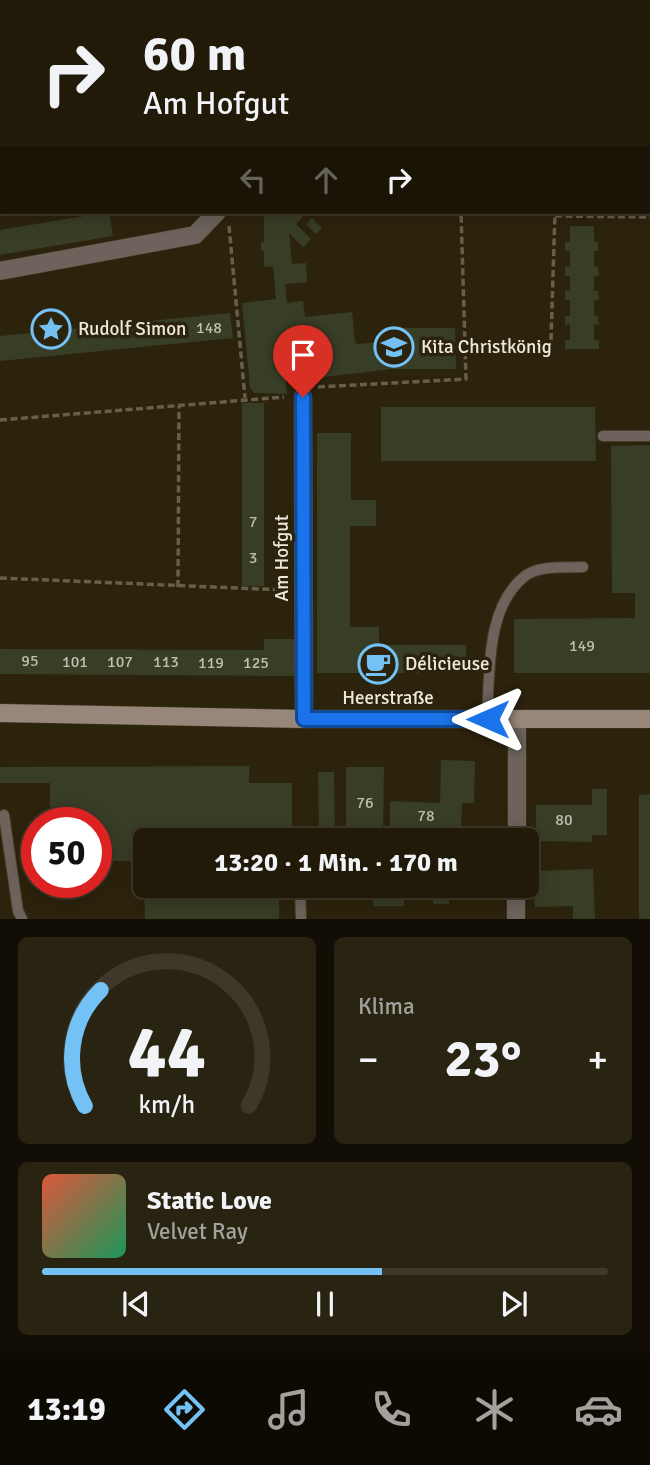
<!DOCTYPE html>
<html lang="de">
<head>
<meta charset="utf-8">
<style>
  :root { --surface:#211a09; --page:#292312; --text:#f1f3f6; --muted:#a2a19c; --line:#3e382a; --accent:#73c1f5 }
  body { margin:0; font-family:Signika,sans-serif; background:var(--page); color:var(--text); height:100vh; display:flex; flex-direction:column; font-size:26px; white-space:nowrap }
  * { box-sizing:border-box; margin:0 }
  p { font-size:23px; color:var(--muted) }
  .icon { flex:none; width:38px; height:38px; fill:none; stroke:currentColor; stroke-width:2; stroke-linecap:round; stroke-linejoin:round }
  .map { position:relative; height:919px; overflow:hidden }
  .sheet { display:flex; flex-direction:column; gap:18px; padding:18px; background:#120e05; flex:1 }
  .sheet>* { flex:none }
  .hud { position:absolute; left:0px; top:0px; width:651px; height:214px; box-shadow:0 4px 18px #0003,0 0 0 2px var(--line); background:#211a09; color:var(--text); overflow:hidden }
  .speed { position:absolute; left:21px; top:807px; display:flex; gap:14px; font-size:35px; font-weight:700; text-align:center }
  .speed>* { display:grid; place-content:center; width:91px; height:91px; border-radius:50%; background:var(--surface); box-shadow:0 4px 18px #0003,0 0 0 2px var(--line); line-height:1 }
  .speed .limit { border:10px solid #d22; background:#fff; color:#111 }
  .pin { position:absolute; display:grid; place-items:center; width:60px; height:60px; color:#fff; margin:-72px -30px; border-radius:50% 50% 50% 0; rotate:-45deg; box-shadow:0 0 7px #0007 }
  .pin .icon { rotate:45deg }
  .me { position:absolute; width:77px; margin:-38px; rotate:270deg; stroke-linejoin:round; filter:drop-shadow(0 0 5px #0008) }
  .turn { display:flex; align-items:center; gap:24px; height:147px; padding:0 28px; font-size:32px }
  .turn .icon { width:91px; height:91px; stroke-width:2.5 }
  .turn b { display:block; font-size:49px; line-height:60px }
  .lanes { display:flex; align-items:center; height:66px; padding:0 28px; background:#0003; justify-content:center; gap:35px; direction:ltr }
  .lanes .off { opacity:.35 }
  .big { font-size:52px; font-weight:700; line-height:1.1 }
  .sheet .widget { flex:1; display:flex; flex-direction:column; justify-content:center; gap:10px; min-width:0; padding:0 24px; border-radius:10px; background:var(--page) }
  .sheet .dial { align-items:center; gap:0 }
  .dial svg { height:182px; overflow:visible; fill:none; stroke:var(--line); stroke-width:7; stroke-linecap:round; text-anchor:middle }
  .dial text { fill:var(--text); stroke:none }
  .song { display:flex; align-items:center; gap:21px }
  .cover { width:84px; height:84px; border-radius:10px; background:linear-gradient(135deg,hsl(10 70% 55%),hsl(150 70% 35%)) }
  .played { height:7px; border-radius:4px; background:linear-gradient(90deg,var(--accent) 60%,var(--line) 60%) }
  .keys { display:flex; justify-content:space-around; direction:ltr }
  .heat { display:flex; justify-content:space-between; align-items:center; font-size:38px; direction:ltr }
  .sheet .tiles { flex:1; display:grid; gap:18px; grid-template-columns:1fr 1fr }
  .widget:last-child { grid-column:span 2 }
  .trip { position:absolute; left:133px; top:828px; width:406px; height:70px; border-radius:10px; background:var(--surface); box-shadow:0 4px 18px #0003,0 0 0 2px var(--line); font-weight:700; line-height:70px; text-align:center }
  .menu { display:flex; height:112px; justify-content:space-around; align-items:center; background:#0d0a04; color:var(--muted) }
  .menu .icon { width:49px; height:49px }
  .menu .current { color:var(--accent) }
  .menu b { font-size:32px; color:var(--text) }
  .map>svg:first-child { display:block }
</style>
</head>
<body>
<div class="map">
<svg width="650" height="919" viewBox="0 0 650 919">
  <rect width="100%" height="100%" fill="#2c230c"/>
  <g fill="#383d26">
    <path d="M109 212H128L110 216 113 236 0 255V230Z"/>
    <path d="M264 212H307L296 224 311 239 303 247 289 233 292 264 306 263 307 282 285 284 287 303 303 301 305 317 352 312 355 343 359 344 391 341 392 328H455L456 369H392L316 378 313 344 282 348 287 394 254 393 250 387 242 303 276 299 273 266 264 267V251H261V242H264Z"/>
    <path d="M312 218 322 228 316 234 306 224Z"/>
    <path d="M570 226H594V242H598V251H594V266L598 267 599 276H594V291H598L599 300H594V315L598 316 599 325 594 324V340H599V349H565V340H570V324L565 325V316H570V300H565V291H570V276H565V267H570V251H565V242H570Z"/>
    <path d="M230 313 233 338 0 361V336Z"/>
    <rect x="242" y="403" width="22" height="183"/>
    <path d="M381 407H595L596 461H381Z"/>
    <path d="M317 433H351V500H376V526H350V627H379V645H466V673H317Z"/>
    <path d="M650 445V673H514V619L635 618V593H612L611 446Z"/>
    <path d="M264 639H297L298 676 0 674V649L264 650Z"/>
    <path d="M441 760 475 761 474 803H462L461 830 390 829V801L440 803Z"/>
    <path d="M249 766V783H292V840H270L271 826H249V840H145V861H96V822H58V806L50 807V783H0V767Z"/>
    <path d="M346 767H384L383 840 346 839Z"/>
    <path d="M318 772H334L335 840H319Z"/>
    <path d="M592 789H607V835H592V842L536 841V805H592Z"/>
    <path d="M650 794V919H639V795Z"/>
    <path d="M593 869 595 919H573V906L535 907 533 871Z"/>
    <path d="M144 886H279V919H145Z"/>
    <rect x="319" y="886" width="16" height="11"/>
    <path d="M374 886H405L404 906H373Z"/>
    <rect x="433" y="886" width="16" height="18"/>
  </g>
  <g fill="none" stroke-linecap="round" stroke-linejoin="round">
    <g stroke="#473f29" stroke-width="12">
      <g id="lane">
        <path d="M603 436H650"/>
        <path d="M487 719C490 675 485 607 525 576 539 565 565 568 583 567"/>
        <path d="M4 815 18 911 22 919"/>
        <path d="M300 886 301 919"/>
      </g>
    </g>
    <g stroke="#473f29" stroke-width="19">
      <g id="street">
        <path d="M404 2 406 0"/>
        <path d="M0 271 195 235 217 212"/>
        <path d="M303 397 304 719"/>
        <path d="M517 840V719"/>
        <path d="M516 919V886"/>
      </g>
    </g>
    <g stroke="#473f29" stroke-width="19">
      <path id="secondary" d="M0 713 304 719H650"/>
    </g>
    <g stroke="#665f4a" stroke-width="3.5" stroke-dasharray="7 3.5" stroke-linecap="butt">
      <path d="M38 2 45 0"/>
      <path d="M229 2V0"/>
      <path d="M0 10H2"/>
      <path d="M649 70H650"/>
      <path d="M0 150H2"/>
      <path d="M555 216 650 217"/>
      <path d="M229 226 245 398"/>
      <path d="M551 340 555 212"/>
      <path d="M318 387 466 379 461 212"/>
      <path d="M0 420 284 397"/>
      <path d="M0 578 285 590"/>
      <path d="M178 587 179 406"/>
    </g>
    <use href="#lane" stroke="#6d635c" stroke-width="10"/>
    <use href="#street" stroke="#6d635c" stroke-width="18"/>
    <use href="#secondary" stroke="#97877b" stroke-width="18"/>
  </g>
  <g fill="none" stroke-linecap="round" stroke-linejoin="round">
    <g stroke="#114b97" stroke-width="18">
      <path id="route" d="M303 397 304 719H488"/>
    </g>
    <use href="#route" stroke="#1a73e8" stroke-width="12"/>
  </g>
  <defs>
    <g id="sight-ring" transform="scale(2.0125)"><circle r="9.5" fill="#2c230c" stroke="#73c1f5" stroke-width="1.5"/><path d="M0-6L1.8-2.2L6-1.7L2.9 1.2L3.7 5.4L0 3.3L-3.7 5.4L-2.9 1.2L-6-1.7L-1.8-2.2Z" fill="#73c1f5"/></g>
    <g id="school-ring" transform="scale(2.0125)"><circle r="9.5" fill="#2c230c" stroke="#73c1f5" stroke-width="1.5"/><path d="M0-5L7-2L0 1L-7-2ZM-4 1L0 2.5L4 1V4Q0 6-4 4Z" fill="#73c1f5"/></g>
    <g id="cafe-ring" transform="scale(2.0125)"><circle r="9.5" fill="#2c230c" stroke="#73c1f5" stroke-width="1.5"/><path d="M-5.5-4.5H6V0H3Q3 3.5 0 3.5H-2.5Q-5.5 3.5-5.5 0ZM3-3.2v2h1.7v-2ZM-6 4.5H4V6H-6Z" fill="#73c1f5"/></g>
  </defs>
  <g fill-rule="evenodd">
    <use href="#sight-ring" x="51" y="329"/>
    <use href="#school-ring" x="394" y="347"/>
    <use href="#cafe-ring" x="378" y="664"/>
  </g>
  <g text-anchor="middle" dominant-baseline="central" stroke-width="7" stroke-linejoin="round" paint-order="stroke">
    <g font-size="16" fill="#c0beae">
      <text x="209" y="328">148</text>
      <text x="253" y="522">7</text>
      <text x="253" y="558">3</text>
      <text x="582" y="646">149</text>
      <text x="30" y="661">95</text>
      <text x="75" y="662">101</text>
      <text x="120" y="662">107</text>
      <text x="166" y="662">113</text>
      <text x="211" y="663">119</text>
      <text x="256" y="663">125</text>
      <text x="365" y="803">76</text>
      <text x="426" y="816">78</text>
      <text x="564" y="820">80</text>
    </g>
    <g font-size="19" fill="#eee9db" stroke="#2c230c" text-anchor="start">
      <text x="78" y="329">Rudolf Simon</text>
      <text x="421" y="347">Kita Christkönig</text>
      <text x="405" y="664">Délicieuse</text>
    </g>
    <g font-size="19" fill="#eee9db" stroke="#2c230c">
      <text transform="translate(282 558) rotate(-90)">Am Hofgut</text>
      <text x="388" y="698">Heerstraße</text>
    </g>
  </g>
</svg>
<div class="speed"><div class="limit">50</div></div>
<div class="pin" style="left:303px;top:397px;background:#d93025"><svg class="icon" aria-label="arrive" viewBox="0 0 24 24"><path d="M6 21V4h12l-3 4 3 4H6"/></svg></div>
<svg class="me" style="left:488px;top:719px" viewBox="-20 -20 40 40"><path d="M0-17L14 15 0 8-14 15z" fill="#1a73e8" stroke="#fff" stroke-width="4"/></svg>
<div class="trip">13:20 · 1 Min. · 170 m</div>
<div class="hud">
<div class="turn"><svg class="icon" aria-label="right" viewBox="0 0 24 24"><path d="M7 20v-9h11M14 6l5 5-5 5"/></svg><div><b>60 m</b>Am Hofgut</div></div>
<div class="lanes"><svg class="icon off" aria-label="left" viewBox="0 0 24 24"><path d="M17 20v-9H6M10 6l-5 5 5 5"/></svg><svg class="icon off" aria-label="ahead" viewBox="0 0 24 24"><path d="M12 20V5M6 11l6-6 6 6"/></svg><svg class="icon" aria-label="right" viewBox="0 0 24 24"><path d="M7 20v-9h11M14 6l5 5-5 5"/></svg></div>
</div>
</div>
<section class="sheet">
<div class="tiles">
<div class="widget dial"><svg viewBox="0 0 100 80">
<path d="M14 69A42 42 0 1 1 86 69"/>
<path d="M14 69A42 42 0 0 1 21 18" stroke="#73c1f5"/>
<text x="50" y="56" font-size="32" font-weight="700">44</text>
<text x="50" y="72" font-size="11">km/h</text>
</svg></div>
<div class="widget"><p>Klima</p>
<div class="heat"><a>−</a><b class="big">23°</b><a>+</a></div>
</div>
<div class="widget">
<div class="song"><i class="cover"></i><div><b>Static Love</b><p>Velvet Ray</p></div></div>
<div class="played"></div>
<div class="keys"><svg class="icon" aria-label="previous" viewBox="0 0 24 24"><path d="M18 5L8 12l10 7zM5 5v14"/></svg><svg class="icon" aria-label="pause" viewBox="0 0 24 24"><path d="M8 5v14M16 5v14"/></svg><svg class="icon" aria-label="next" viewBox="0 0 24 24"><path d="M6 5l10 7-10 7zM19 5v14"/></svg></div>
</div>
</div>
</section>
<nav class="menu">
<b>13:19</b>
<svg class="icon current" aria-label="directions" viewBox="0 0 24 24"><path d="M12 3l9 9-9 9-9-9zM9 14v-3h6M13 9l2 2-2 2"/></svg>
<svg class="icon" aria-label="music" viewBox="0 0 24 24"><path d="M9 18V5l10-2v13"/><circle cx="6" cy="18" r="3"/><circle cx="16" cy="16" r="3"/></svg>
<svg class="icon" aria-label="phone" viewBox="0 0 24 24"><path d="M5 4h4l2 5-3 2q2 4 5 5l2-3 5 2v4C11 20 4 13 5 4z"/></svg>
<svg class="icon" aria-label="climate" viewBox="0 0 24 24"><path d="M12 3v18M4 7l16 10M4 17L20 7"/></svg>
<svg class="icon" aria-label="car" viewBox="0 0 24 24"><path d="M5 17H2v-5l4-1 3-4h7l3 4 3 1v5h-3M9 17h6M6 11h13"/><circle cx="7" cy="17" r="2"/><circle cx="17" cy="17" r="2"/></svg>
</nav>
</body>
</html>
